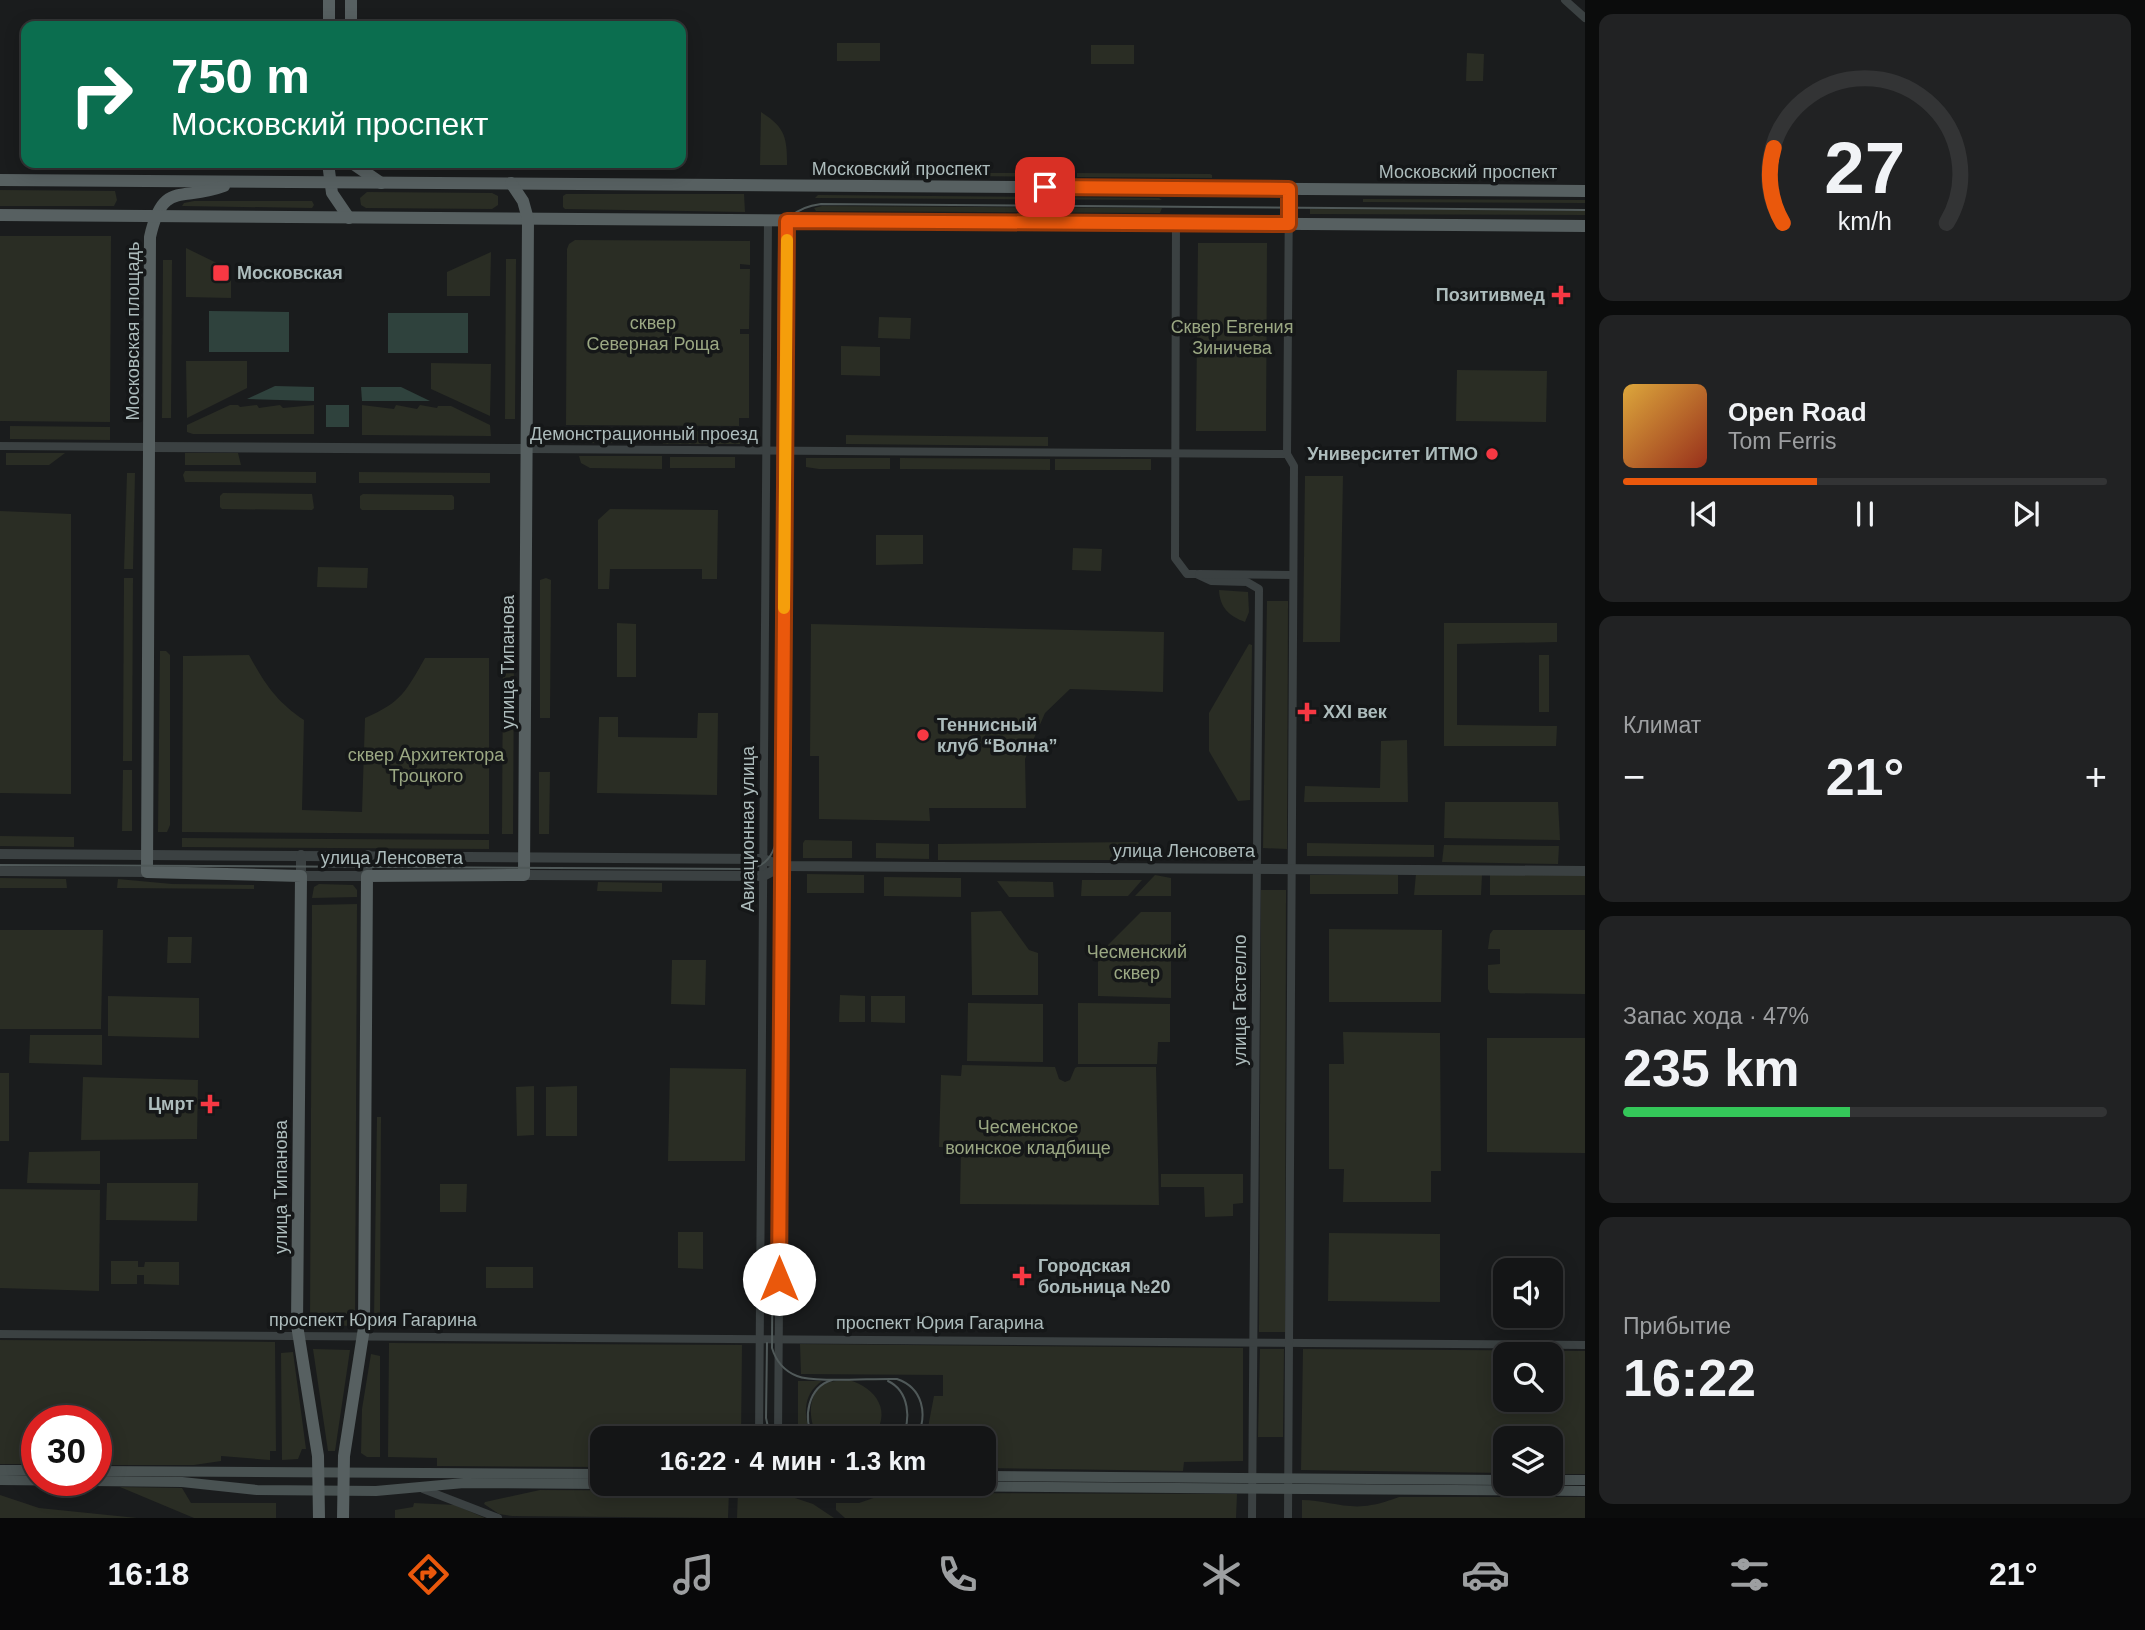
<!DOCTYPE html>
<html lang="ru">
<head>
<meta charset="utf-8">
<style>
  :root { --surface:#141516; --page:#212223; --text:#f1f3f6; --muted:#9d9fa1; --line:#333435; --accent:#ea580c }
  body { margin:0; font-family:Arial,sans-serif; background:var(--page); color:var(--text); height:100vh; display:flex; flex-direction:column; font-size:26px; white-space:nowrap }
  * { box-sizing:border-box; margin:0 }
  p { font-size:23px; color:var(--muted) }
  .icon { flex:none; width:38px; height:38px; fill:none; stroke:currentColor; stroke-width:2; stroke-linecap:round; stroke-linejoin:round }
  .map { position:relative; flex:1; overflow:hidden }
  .panel { display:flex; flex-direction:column; gap:14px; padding:14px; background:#0b0c0c; width:560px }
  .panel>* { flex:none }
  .hud { position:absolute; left:21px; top:21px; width:665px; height:147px; border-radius:14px; box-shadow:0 4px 18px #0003,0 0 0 2px var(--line); background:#0b6e4f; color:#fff; overflow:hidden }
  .tools { position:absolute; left:1493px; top:1258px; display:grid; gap:14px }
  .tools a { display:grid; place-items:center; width:70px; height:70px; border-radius:14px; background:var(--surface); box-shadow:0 4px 18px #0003,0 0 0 2px var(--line); font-size:35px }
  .speed { position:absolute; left:21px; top:1405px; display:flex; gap:14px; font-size:35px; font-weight:700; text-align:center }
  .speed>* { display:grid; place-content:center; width:91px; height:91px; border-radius:50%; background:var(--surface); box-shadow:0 4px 18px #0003,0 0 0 2px var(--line); line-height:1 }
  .speed .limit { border:10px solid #d22; background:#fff; color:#111 }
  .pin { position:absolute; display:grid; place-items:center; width:60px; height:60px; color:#fff; margin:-30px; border-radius:14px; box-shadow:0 4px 10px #0006 }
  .me { position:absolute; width:77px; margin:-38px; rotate:0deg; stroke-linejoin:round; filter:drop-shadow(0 0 5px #0008) }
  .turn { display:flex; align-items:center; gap:24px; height:147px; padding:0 35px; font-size:32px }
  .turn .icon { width:91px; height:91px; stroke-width:2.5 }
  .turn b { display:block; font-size:49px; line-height:60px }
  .big { font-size:52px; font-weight:700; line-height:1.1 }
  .panel .widget { flex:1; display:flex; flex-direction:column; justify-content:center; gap:10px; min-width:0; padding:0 24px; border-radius:14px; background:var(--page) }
  .panel .dial { align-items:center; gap:0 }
  .dial svg { height:182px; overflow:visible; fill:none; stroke:var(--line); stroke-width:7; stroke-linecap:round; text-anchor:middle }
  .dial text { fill:var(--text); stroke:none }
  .song { display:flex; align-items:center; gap:21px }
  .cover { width:84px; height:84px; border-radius:10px; background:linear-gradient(135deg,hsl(40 70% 55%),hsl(10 70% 35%)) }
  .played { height:7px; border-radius:4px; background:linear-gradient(90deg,var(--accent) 40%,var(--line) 40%) }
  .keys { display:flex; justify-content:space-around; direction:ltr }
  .heat { display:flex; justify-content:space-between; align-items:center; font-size:38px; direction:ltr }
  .charge { height:10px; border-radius:5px; background:linear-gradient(90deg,#34c759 47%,var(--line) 0) }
  .trip { position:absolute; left:590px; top:1426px; width:406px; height:70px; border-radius:14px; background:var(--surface); box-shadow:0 4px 18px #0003,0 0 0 2px var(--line); font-weight:700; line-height:70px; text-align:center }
  .tabs { display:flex; height:112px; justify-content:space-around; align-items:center; background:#080809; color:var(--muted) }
  .tabs .icon { width:49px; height:49px }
  .tabs .on { color:var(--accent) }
  .tabs b { font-size:32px; color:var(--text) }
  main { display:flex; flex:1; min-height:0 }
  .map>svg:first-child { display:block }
</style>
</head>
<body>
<main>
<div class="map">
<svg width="1585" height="1518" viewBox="0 0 1585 1518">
  <rect width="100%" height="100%" fill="#1a1c1d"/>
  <g fill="#2a2d24" fill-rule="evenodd">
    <rect x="837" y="43" width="43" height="18"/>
    <rect x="1091" y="45" width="43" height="19"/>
    <path d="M1467 53 1484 54 1483 81H1466Z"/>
    <path d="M761 112C785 127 787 137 787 165H760Z"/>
    <path d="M852 172 863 173H1064V177L852 175Z"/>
    <path d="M1077 173 1210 174 1212 175V178L1077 177Z"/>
    <path d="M0 190 115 191 117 200 114 206H0Z"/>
    <path d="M367 192 492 193 498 196V205L492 209 366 208 361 205 360 198Z"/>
    <path d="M566 194H744L745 212 565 209 563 207V196Z"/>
    <path d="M818 195 1159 198 1162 200 815 198Z"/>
    <path d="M1363 199 1585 200V203L1363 202Z"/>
    <path d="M194 201H312L314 205 312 208 182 206 184 203Z"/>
    <path d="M822 206 1162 208 1160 213 816 211 814 208Z"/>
    <path d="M1310 209 1585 211V215L1310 214Z"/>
    <path d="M0 236H111L110 422 0 421Z"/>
    <path d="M575 240 750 241V265L740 264V269H750L749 329H740V334H749V418H739V426L566 425 567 249 569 244Z"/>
    <path d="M1198 243H1267L1266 431H1196Z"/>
    <path d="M186 248 231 270V298L186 297Z"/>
    <path d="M491 252 490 296H447V272Z"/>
    <path d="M506 259H516L515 419H505Z"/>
    <path d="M163 260H172L171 418H162Z"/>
    <path d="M879 317 911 318 910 339 878 338Z"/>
    <path d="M841 346 880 347V376L841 375Z"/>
    <path d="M186 361H247V388L187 418Z"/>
    <path d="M431 363 491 364 490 416 431 389Z"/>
    <path d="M1457 370 1547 371 1546 422 1456 421Z"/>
    <path d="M230 405H238L240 407 257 405 259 408 280 405 283 408 314 405V434H193L187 432V425Z"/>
    <path d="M362 405 394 409 396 405 417 409 420 405 437 408 438 406H451L490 425 491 436 362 435Z"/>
    <path d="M10 426 110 427V440L10 439Z"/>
    <path d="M580 430 650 431 657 443H580Z"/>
    <path d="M656 431H740V444H663Z"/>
    <path d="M846 435 1048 437V446L846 444Z"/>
    <path d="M6 453H65L49 465H6Z"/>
    <path d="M185 453H238L241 465H185Z"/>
    <path d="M579 456H662V469L590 468 581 463Z"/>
    <rect x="670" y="457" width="65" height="11"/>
    <path d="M806 458H890V469H819L806 467Z"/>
    <path d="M900 458 1050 459V470L900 469Z"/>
    <rect x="1055" y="459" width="96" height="11"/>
    <path d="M185 471 316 472V483L185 482 183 475Z"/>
    <path d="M359 472 490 473V483H359Z"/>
    <path d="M127 473H135L133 569H124Z"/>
    <path d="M1305 476H1343L1340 642H1303Z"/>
    <path d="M223 493 312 494 314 508 312 510 222 509 220 507V496Z"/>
    <path d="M363 494 452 495 454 497V509L452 510H362L360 508V496Z"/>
    <path d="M610 509 718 510 717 579H702V569H610L609 589H598V520Z"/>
    <path d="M0 511 71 514V794L0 793Z"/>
    <path d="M876 535H923V564L876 565Z"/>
    <path d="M1073 548 1102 549 1101 571 1072 570Z"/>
    <path d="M318 567 368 568 367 588 317 587Z"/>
    <path d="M124 578H133L132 761H123Z"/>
    <path d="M546 578 551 580 550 718H540V580Z"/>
    <path d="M1219 590 1248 592 1249 612 1245 622C1229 616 1220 608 1219 590Z"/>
    <path d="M1267 601H1288L1287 849 1263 848Z"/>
    <path d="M617 623 636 624V677H617Z"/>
    <path d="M1444 623H1557V642L1457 644V725L1557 726 1556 746H1444Z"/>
    <path d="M811 624 1164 632 1163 692 1070 689 1045 713 1025 759 1026 808H929L930 821 819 819V756H810Z"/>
    <path d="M1249 644 1252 645 1250 800 1238 801 1209 751V713Z"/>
    <path d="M160 651H166L170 655V825L167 832H158Z"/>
    <path d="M249 655C265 684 276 701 304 720L302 810 362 812 365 718C402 702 406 691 425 658H489V834L182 832 183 656Z"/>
    <path d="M505 655H514L513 834H502L503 656Z"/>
    <rect x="1539" y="655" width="10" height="57"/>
    <path d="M698 713H718L717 795 597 793 599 717H618V737L697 738Z"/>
    <path d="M1407 740 1408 802H1304L1305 786 1380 788 1381 741Z"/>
    <path d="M123 770H132V831H122Z"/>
    <path d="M539 772H550L549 834H539Z"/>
    <path d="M1445 802H1558L1560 840 1444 838Z"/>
    <path d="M0 836 74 837V847L0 846Z"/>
    <path d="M182 838 489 840V849L182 847Z"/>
    <path d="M805 840 852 841V858H803V843Z"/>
    <path d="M1138 842 1147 856V860H938V844Z"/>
    <path d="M876 843 929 844V859L876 858Z"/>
    <path d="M1307 843 1434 845V857L1307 856Z"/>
    <path d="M1444 845 1559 846 1558 864 1442 862Z"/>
    <path d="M807 874 864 875V893H807Z"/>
    <path d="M1416 874 1482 875 1481 895H1414Z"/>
    <path d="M1155 875 1171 878V896H1135Z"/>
    <rect x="1310" y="875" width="88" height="19"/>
    <rect x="1490" y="875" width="95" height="20"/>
    <path d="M884 877 961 878V897L884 896Z"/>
    <path d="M0 878 66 879 67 888H0Z"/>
    <path d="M118 879 172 884 254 885V889L117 888Z"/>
    <path d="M1082 880H1142L1128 896H1081Z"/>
    <path d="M997 881 1053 882 1054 897H1009Z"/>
    <path d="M598 882 662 883V892L597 891Z"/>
    <path d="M319 884 353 885 357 890V897L312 898 314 887Z"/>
    <path d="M1261 890H1286L1285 1332H1259Z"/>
    <path d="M357 904 355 1326 310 1325 312 905Z"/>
    <path d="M1001 911 1029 950 1038 953V995H972L971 912Z"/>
    <path d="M1141 912H1171V998L1098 996V955Z"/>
    <path d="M1329 929 1442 930 1441 1002H1329Z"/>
    <path d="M0 930H103L101 1029H0Z"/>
    <path d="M1493 930H1585V994L1490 993 1488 989V965L1500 964V949H1488L1490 934Z"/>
    <path d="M168 937H192L191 963H167Z"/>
    <path d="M672 960H706L705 1005 671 1004Z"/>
    <path d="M840 995 865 996V1022H839Z"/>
    <path d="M108 996 199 998V1038L108 1036Z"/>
    <path d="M871 996H905V1023L871 1022Z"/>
    <path d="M968 1003 1043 1004V1062L967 1061Z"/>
    <path d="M1078 1003 1170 1004V1042H1158L1157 1064H1078Z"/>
    <path d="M1343 1032 1440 1033 1441 1171H1431V1202H1343L1344 1169H1329V1064H1344Z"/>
    <path d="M30 1035H102V1065L29 1063Z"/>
    <path d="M1487 1038H1585V1153L1487 1152Z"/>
    <path d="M962 1065 1055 1067 1059 1079 1065 1082 1070 1080 1075 1068 1077 1067H1156L1159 1205 960 1204 961 1148 939 1147 941 1075 961 1076Z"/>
    <path d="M670 1068 746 1069 745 1161H668Z"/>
    <rect x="0" y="1073" width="9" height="68"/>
    <path d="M83 1077 198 1080 197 1139 81 1140Z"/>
    <path d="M534 1086V1135L517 1136 516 1087Z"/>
    <path d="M577 1086V1136H546V1087Z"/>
    <path d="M377 1117H381L380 1319H374Z"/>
    <path d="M100 1151V1184L27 1183 29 1152Z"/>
    <path d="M1161 1174H1243V1203L1233 1204V1216L1205 1217 1204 1187H1161Z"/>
    <path d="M107 1183H198L197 1221 106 1220Z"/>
    <path d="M440 1184H467L466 1212H440Z"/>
    <path d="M0 1189 100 1190 99 1291 0 1288Z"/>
    <path d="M678 1232H703V1269L678 1268Z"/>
    <path d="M1329 1233 1440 1234V1302L1328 1301Z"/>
    <path d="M111 1261H138V1267H144L145 1262H179V1285L144 1284V1275H137V1284H111Z"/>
    <rect x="486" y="1267" width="47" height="21"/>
    <path d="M0 1340 275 1342 276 1451H270V1460L221 1456V1461L194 1465H96V1421H37V1464H0Z"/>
    <path d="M389 1343 742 1345 741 1438H602V1467L437 1466V1458L388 1457Z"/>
    <path d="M800 1344 1243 1348V1461L1184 1462 1183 1471 984 1468V1438H926L934 1396H943V1375L801 1374Z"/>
    <path d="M313 1349 350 1350 335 1451H328Z"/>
    <path d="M1260 1349H1284L1283 1437H1258Z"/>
    <path d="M1303 1349 1585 1351V1474H1551L1550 1438H1505V1473L1301 1470ZM1505 1354H1550V1400H1505Z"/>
    <path d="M293 1352 306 1449H302L298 1459 282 1460 281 1353Z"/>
    <path d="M371 1354 380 1356V1457H367L361 1453 362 1409Z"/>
    <path d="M849 1380C877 1388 893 1413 872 1438H818C810 1423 806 1399 821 1386 828 1380 840 1381 849 1380Z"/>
    <path d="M798 1381H822C801 1395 804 1418 812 1438H798Z"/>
    <path d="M120 1487 182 1488 191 1503H276V1518H194Z"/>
    <path d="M540 1490 729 1491 728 1518 512 1516 499 1514 484 1504 485 1502Z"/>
    <path d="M738 1490 792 1491V1497L813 1504 834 1518H737Z"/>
    <path d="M888 1493 1237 1494 1236 1518H845L836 1510V1503H859Z"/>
    <path d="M0 1495 39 1508 137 1518H0Z"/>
    <path d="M1399 1497H1585V1518H1302V1500C1325 1500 1348 1510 1371 1505 1381 1504 1390 1500 1399 1497Z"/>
    <path d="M414 1503 455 1505 485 1518H395V1510L413 1507Z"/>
  </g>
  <g fill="#2f423d">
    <path d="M209 311 289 312V352H209Z"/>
    <rect x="388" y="313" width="80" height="40"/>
    <path d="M275 386 314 387V401L247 399Z"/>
    <path d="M361 387H401L430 401H362Z"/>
    <rect x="326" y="405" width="23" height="22"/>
  </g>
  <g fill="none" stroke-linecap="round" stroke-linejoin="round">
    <g stroke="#3b4142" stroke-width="8">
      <path d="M1565 0 1585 18"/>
      <path d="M1176 223 1175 558 1187 574H1196L1211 581 1247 582 1259 589 1252 1518"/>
      <path d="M0 446 150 447"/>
      <path d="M527 449 1287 454"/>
      <path d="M1199 574 1293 575"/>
      <path d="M0 1334 1585 1345"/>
      <path d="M759 1438 768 220"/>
      <path d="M778 1438 787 221"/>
      <path d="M423 1489 498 1518"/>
      <path d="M1288 1518 1294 466 1287 454 1289 189"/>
    </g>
    <g stroke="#3b4142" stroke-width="10">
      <path d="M150 447 527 449"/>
      <path d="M0 854 763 859 782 866 1585 871"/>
      <path d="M301 855V876H367L368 855"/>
      <path d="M0 871 147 872"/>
      <path d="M524 875 763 876 782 866"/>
    </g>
    <g stroke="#495252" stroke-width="10">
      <path d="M0 1470H37"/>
      <path d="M96 1471 602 1474"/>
      <path d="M984 1476 1505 1480"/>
      <path d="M0 1480 182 1482 257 1490 376 1491 464 1483 602 1484"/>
      <path d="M1550 1480H1585"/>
      <path d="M635 1484 1585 1491"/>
    </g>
    <g stroke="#576061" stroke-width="12">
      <path d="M329 26V0"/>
      <path d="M351 26V0"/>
      <path d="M328 163 332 193 349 218"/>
      <path d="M352 163 381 183"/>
      <path d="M0 180 1585 191"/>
      <path d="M224 186C182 202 163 179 150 237L147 872 301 876 297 1325 318 1456 319 1518"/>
      <path d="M0 215 1585 226"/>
      <path d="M343 1518 344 1456 364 1328 367 876 524 875 528 219 523 201 511 183"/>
    </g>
    <g stroke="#505959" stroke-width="2">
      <path d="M0 865 748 869C762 867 770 860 775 846"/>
      <path d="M767 1343 766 1418 768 1427 775 1438"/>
      <path d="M888 1381C909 1391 912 1420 901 1438"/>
      <path d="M814 1438C802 1418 808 1387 832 1380"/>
      <path d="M917 1438C928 1414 923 1388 897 1379 874 1378 814 1383 797 1376 784 1371 776 1361 772 1348L779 244C781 219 797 207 821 204L1585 210"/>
    </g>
  </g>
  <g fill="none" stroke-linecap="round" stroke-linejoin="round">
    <g stroke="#983908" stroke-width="18">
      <path id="route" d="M779 1279 787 221 1289 224V189L1045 187"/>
    </g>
    <use href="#route" stroke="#ea580c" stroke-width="12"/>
    <path stroke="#f59e0b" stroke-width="12" d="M784 608 787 240"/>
  </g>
  <g fill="#f73843" stroke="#151718" stroke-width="2.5">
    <rect x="212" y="264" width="18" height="18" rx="3.5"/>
    <path d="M1557.5 284.5h7v7h7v7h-7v7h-7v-7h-7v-7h7z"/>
    <circle cx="1492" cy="454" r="7"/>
    <path d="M1303.5 701.5h7v7h7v7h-7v7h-7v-7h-7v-7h7z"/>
    <circle cx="923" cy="735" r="7"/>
    <path d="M206.5 1093.5h7v7h7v7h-7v7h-7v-7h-7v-7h7z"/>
    <path d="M1018.5 1265.5h7v7h7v7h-7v7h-7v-7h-7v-7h7z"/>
  </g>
  <g text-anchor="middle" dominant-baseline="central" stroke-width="7" stroke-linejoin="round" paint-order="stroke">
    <g font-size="18" fill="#adbcbc" stroke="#151718">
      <text x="901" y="169">Московский проспект</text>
      <text x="1468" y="172">Московский проспект</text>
      <text transform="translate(133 331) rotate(-90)">Московская площадь</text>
      <text x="644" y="434">Демонстрационный проезд</text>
      <text transform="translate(508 662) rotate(-90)">улица Типанова</text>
      <text transform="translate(748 829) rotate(-90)">Авиационная улица</text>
      <text x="1184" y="851">улица Ленсовета</text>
      <text x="392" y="858">улица Ленсовета</text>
      <text transform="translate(1240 1000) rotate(-90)">улица Гастелло</text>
      <text transform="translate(281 1187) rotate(-90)">улица Типанова</text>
      <text x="373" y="1320">проспект Юрия Гагарина</text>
      <text x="940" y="1323">проспект Юрия Гагарина</text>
    </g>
    <g font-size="18" font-weight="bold" fill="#adbcbc" stroke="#151718" text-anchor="start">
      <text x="237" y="273">Московская</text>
      <text x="1545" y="295" text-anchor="end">Позитивмед</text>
      <text x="1478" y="454" text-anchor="end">Университет ИТМО</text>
      <text x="1323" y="712">XXI век</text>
      <text x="937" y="725">Теннисный<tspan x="937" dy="21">клуб “Волна”</tspan></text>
      <text x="194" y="1104" text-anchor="end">Цмрт</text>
      <text x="1038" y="1266">Городская<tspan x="1038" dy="21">больница №20</tspan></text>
    </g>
    <g font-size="18" fill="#9ba883" stroke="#151718">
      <text x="653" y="323">сквер<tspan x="653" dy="21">Северная Роща</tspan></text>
      <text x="1232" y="327">Сквер Евгения<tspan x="1232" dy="21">Зиничева</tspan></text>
      <text x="426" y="755">сквер Архитектора<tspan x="426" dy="21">Троцкого</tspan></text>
      <text x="1137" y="952">Чесменский<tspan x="1137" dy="21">сквер</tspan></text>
      <text x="1028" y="1127">Чесменское<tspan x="1028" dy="21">воинское кладбище</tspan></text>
    </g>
  </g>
</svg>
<div class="tools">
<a><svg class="icon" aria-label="sound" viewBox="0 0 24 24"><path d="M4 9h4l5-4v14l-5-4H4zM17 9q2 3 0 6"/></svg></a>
<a><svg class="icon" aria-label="search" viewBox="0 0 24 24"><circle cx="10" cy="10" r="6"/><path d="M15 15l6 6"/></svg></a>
<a><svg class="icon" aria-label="layers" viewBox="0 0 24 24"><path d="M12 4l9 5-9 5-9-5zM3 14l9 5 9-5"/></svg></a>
</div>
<div class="speed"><div class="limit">30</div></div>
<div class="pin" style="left:1045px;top:187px;background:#d93025"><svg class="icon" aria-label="arrive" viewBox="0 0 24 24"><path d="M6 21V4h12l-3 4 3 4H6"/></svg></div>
<svg class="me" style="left:779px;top:1279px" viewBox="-20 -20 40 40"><circle r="19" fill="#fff"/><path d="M0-13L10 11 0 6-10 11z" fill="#ea580c"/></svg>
<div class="trip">16:22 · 4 мин · 1.3 km</div>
<div class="hud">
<div class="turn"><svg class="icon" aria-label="right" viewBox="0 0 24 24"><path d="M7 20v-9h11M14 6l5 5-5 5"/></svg><div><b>750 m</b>Московский проспект</div></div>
</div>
</div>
<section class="panel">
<div class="widget dial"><svg viewBox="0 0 100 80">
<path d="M14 69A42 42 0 1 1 86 69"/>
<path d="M14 69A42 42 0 0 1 10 36" stroke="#ea580c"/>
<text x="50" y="56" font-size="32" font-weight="700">27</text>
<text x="50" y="72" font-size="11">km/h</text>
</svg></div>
<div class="widget">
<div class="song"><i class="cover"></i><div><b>Open Road</b><p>Tom Ferris</p></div></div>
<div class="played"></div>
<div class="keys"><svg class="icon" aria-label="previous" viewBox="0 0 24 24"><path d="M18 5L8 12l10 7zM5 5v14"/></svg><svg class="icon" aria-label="pause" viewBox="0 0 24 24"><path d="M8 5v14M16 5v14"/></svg><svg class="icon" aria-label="next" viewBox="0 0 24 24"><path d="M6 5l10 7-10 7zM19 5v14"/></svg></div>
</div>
<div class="widget"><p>Климат</p>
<div class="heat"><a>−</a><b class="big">21°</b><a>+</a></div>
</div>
<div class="widget"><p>Запас хода · 47%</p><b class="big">235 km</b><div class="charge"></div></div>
<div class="widget"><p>Прибытие</p><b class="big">16:22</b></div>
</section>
</main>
<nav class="tabs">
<b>16:18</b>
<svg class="icon on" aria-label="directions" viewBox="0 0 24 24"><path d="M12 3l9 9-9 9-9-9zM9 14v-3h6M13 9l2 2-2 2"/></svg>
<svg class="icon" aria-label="music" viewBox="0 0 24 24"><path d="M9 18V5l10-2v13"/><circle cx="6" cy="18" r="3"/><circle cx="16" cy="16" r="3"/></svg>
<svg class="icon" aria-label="phone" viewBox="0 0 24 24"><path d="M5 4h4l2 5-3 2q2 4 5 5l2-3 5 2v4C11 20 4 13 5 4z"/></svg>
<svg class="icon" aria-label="climate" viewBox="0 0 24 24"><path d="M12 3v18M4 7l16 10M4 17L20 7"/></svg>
<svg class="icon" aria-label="car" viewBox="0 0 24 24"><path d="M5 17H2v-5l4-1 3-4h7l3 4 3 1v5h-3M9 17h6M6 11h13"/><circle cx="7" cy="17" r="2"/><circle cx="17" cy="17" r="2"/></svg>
<svg class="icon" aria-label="filters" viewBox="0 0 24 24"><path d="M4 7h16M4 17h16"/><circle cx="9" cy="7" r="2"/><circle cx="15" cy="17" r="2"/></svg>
<b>21°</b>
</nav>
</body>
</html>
